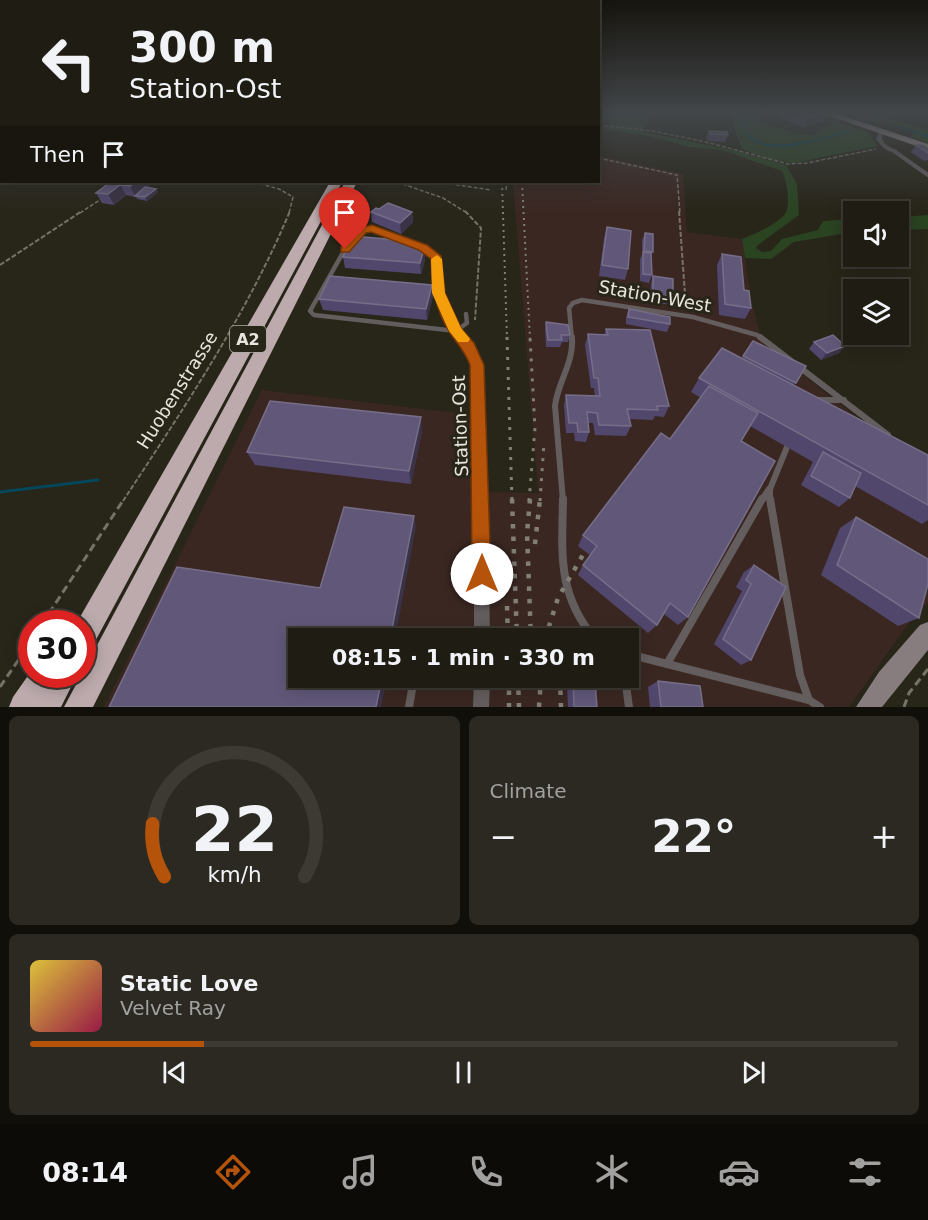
<!DOCTYPE html>
<html lang="en">
<head>
<meta charset="utf-8">
<style>
  :root { --surface:#1e1c13; --page:#2b2921; --text:#f1f3f6; --muted:#a1a1a0; --line:#3c3a33; --accent:#b45309 }
  body { margin:0; font-family:"DejaVu Sans",sans-serif; background:var(--page); color:var(--text); height:100vh; display:flex; flex-direction:column; font-size:22px; white-space:nowrap }
  * { box-sizing:border-box; margin:0 }
  p { font-size:20px; color:var(--muted) }
  .icon { flex:none; width:33px; height:33px; fill:none; stroke:currentColor; stroke-width:2; stroke-linecap:round; stroke-linejoin:round }
  .map { position:relative; height:707px; overflow:hidden }
  .sheet { display:flex; flex-direction:column; gap:9px; padding:9px; background:#100f0a; flex:1 }
  .sheet>* { flex:none }
  .guide { position:absolute; left:0px; top:0px; width:600px; height:183px; box-shadow:0 3px 15px #0003,0 0 0 2px var(--line); background:#1e1c13; color:var(--text); overflow:hidden }
  .controls { position:absolute; left:843px; top:201px; display:grid; gap:12px }
  .controls a { display:grid; place-items:center; width:66px; height:66px; border-radius:0px; background:var(--surface); box-shadow:0 3px 15px #0003,0 0 0 2px var(--line); font-size:30px }
  .speed { position:absolute; left:18px; top:610px; display:flex; gap:12px; font-size:30px; font-weight:700; text-align:center }
  .speed>* { display:grid; place-content:center; width:78px; height:78px; border-radius:50%; background:var(--surface); box-shadow:0 3px 15px #0003,0 0 0 2px var(--line); line-height:1 }
  .speed .limit { border:9px solid #d22; background:#fff; color:#111 }
  .pin { position:absolute; display:grid; place-items:center; width:51px; height:51px; color:#fff; margin:-62px -26px; border-radius:50% 50% 50% 0; rotate:-45deg; box-shadow:0 0 6px #0007 }
  .pin .icon { rotate:45deg }
  .me { position:absolute; width:66px; margin:-33px; rotate:0deg; stroke-linejoin:round; filter:drop-shadow(0 0 4px #0008) }
  .turn { display:flex; align-items:center; gap:21px; height:126px; padding:0 30px; font-size:27px }
  .turn .icon { width:78px; height:78px; stroke-width:2.5 }
  .turn b { display:block; font-size:42px; line-height:51px }
  .then { display:flex; align-items:center; height:57px; padding:0 30px; background:#0003; gap:12px; font-size:22px }
  .big { font-size:45px; font-weight:800; line-height:1.1 }
  .sheet .tile { flex:1; display:flex; flex-direction:column; justify-content:center; gap:9px; min-width:0; padding:0 21px; border-radius:9px; background:var(--page) }
  .sheet .dial { align-items:center; gap:0 }
  .dial svg { height:156px; overflow:visible; fill:none; stroke:var(--line); stroke-width:7; stroke-linecap:round; text-anchor:middle }
  .dial text { fill:var(--text); stroke:none }
  .song { display:flex; align-items:center; gap:18px }
  .cover { width:72px; height:72px; border-radius:9px; background:linear-gradient(135deg,hsl(50 70% 55%),hsl(340 70% 35%)) }
  .played { height:6px; border-radius:3px; background:linear-gradient(90deg,var(--accent) 20%,var(--line) 20%) }
  .keys { display:flex; justify-content:space-around; direction:ltr }
  .heat { display:flex; justify-content:space-between; align-items:center; font-size:33px; direction:ltr }
  .sheet .tiles { flex:1; display:grid; gap:9px; grid-template-columns:1fr 1fr }
  .tile:last-child { grid-column:span 2 }
  .trip { position:absolute; left:288px; top:628px; width:351px; height:60px; border-radius:0px; background:var(--surface); box-shadow:0 3px 15px #0003,0 0 0 2px var(--line); font-weight:800; line-height:60px; text-align:center }
  .tabs { display:flex; height:96px; justify-content:space-around; align-items:center; background:#0c0b08; color:var(--muted) }
  .tabs .icon { width:42px; height:42px }
  .tabs .active { color:var(--accent) }
  .tabs b { font-size:27px; color:var(--text) }
  .map>svg:first-child { display:block }
</style>
</head>
<body>
<div class="map">
<svg width="928" height="707" viewBox="0 0 928 707">
  <rect width="100%" height="100%" fill="#282519"/>
  <path fill="#3a2722" fill-rule="evenodd" d="M599 156 683 174 687 232 742 239 751 299 762 342 928 474V603L916 613 849 707H104L262 390 483 416 487 492 538 493 513 182H598ZM298 639H628V678H298Z"/>
  <g fill="#2a4321">
    <path d="M599 113H658L652 115 644 125 645 132 736 151 786 165 797 184 799 215 758 245 756 248 762 252 771 251 782 239 818 230 823 221 853 219V232L794 242 771 259 745 258 742 239C752 236 780 222 785 214 791 204 787 181 782 171L722 150 690 147 653 137 599 128V126L611 125 599 119Z"/>
    <path d="M729 113H758L761 122 795 133 813 135 834 121 868 132 877 146 793 163 767 159 742 149Z"/>
    <path d="M871 115 895 119 928 130V143L909 136 920 132C898 123 877 123 854 119Z"/>
    <path d="M928 215V229L899 230V217Z"/>
  </g>
  <g fill="none" stroke-linecap="round" stroke-linejoin="round">
    <g stroke="#04475b" stroke-width="2">
      <path d="M612 113 621 115 649 113"/>
      <path d="M736 113C741 121 744 132 751 138 772 156 825 138 849 131"/>
      <path d="M898 127 928 136"/>
    </g>
    <path stroke="#04475b" stroke-width="3" d="M0 492 98 480"/>
    <g stroke="#757268" stroke-width="1.5" stroke-dasharray="4 2" stroke-linecap="butt">
      <path d="M598 125 653 131 706 142 788 164 807 163 876 149"/>
      <path d="M598 158 677 175 680 213"/>
      <path d="M254 182 279 189 293 197 289 213"/>
      <path d="M397 182 443 198 467 213"/>
      <path d="M438 182 491 190"/>
      <path d="M506 190 507 182"/>
      <path d="M80 213 101 199"/>
    </g>
    <g stroke="#757268" stroke-width="2" stroke-dasharray="5 2" stroke-linecap="butt">
      <path d="M465 211 481 228 475 320"/>
      <path d="M679 211 686 308"/>
      <path d="M0 265 82 211"/>
      <path d="M123 501C184 408 247 314 290 211"/>
    </g>
    <g stroke="#757268" stroke-width="3" stroke-dasharray="8 4.5" stroke-linecap="butt">
      <path d="M42 624 124 499"/>
      <path d="M0 687 32 640"/>
      <path d="M904 707 909 693 928 669"/>
    </g>
    <path stroke="#645d5e" stroke-width="4" d="M894 151 928 175"/>
    <g stroke="#645d5e" stroke-width="4.5">
      <path d="M372 228 423 248 437 258 439 293 456 331 314 315 310 311 345 249 362 230Z"/>
      <path d="M456 331 463 339"/>
      <path d="M456 331 467 323 466 314"/>
      <path d="M572 339 569 308 573 303 582 300 693 317 757 335 762 339"/>
    </g>
    <g stroke="#645d5e" stroke-width="6">
      <path d="M462 337 470 346"/>
      <path d="M760 337 888 435"/>
      <path d="M817 400H844"/>
      <path d="M563 501 555 406C558 381 574 363 572 337"/>
      <path d="M761 501 769 489"/>
      <path d="M770 501V489L787 447"/>
    </g>
    <g stroke="#645d5e" stroke-width="8">
      <path d="M563 499C562 554 557 594 595 639"/>
      <path d="M770 499 800 675 809 700"/>
      <path d="M421 639 422 637 436 639"/>
      <path d="M628 654 809 700 820 707"/>
      <path d="M667 664 762 499"/>
      <path d="M625 678 629 707"/>
      <path d="M409 707 414 678"/>
    </g>
    <g fill="#645d5e" fill-rule="evenodd">
      <path d="M880 130H884L882 139 886 145 896 150V152C887 153 881 146 876 139Z"/>
      <path d="M470 342 475 346 482 365 488 508 490 639H474V508L472 365 465 346Z"/>
      <path d="M474 678H490L489 707H473Z"/>
    </g>
    <path fill="#877c7e" fill-rule="evenodd" d="M928 622V650L882 707H856L879 672 920 625Z"/>
    <path fill="#a39496" fill-rule="evenodd" d="M821 113H834L928 144V150Z"/>
    <g fill="#bcaaad" fill-rule="evenodd">
      <path d="M330 182H342L91 649 82 653V624H76Z"/>
      <path d="M345 182H357L93 707H64Z"/>
      <path d="M32 670V675H77L61 707H9L13 697Z"/>
    </g>
    <g stroke="#827f75" stroke-width="2" stroke-dasharray="2 4" stroke-linecap="butt">
      <path d="M502 182 507 339"/>
      <path d="M522 182 530 339"/>
    </g>
    <g stroke="#827f75" stroke-width="3" stroke-dasharray="3 7" stroke-linecap="butt">
      <path d="M507 337 512 501"/>
      <path d="M529 501 535 428 530 337"/>
      <path d="M540 501 544 443"/>
    </g>
    <g stroke="#827f75" stroke-width="4.5" stroke-dasharray="4.5 8" stroke-linecap="butt">
      <path d="M512 499 517 639"/>
      <path d="M530 499 527 533 531 639"/>
      <path d="M535 544 540 499"/>
      <path d="M507 606 508 639"/>
      <path d="M545 639 558 598 584 553"/>
      <path d="M509 678V707"/>
      <path d="M518 678 519 707"/>
      <path d="M560 678 561 707"/>
      <path d="M539 707 541 678"/>
    </g>
  </g>
  <g fill="#51476c">
    <path d="M774 113H828L824 121 803 128Z"/>
    <path d="M709 131 728 135 725 142 708 141 706 137Z"/>
    <path d="M2 137V153H0V138Z"/>
    <path d="M916 145 928 148V160L924 161 911 152Z"/>
    <path d="M107 182 148 187 156 189 158 192 147 201 137 199 136 197 126 195 114 205 102 203 96 193 108 184Z"/>
    <path d="M379 209 412 212 413 222 401 234 372 222 371 212Z"/>
    <path d="M607 227 628 269 625 280 599 276 604 238Z"/>
    <path d="M645 233 653 252 651 256 652 275 649 283 640 281V259L642 255V240Z"/>
    <path d="M410 244 418 248 424 249 425 260 421 274 345 268 343 257Z"/>
    <path d="M722 254 744 290 751 308 745 319 719 315 717 265Z"/>
    <path d="M653 276 673 297 670 305 650 301 651 283Z"/>
    <path d="M432 285 433 296 427 320 323 310 319 299Z"/>
    <path d="M629 309 670 324 667 332 626 324V317Z"/>
    <path d="M546 322 570 335 568 342H562L560 347H546L545 329Z"/>
    <path d="M606 329 669 406 664 417 655 416 653 420 629 419 631 426 626 436 595 435 593 423H588L589 432 586 442 575 441 574 433H566L564 405 566 395 595 396 594 388H591L585 345 588 334 604 335Z"/>
    <path d="M753 341 796 383 794 385 928 455V520L922 524 855 486 850 498 839 507 801 485 813 462 750 426 741 441 688 617 678 625 664 614 657 625 648 633 578 575 583 565 590 555 578 546 583 535 670 439 701 398 691 392 699 378 742 358Z"/>
    <path d="M814 342 839 353 821 360 809 349Z"/>
    <path d="M422 431 411 484 255 465 247 452Z"/>
    <path d="M856 517 919 618 898 626 821 575 840 528Z"/>
    <path d="M754 565 751 660 741 665 714 644 742 591 736 587 744 572Z"/>
    <path d="M573 678 597 707H568L567 684Z"/>
    <path d="M658 681 703 707H650L648 687Z"/>
  </g>
  <g fill="#3a3246">
    <path d="M824 113H828L824 121 803 128 808 118Z"/>
    <path d="M136 182H155L137 196H135L130 186Z"/>
    <path d="M120 185 126 195 114 205 108 194Z"/>
    <path d="M156 189 158 192 147 201 145 197Z"/>
    <path d="M412 212 413 222 401 234 400 223Z"/>
    <path d="M424 249 425 260 421 274 420 263Z"/>
    <path d="M432 285 433 296 427 320 426 309Z"/>
    <path d="M845 346 839 353 821 360 827 353Z"/>
    <path d="M421 417 422 431 411 484 409 471Z"/>
    <path d="M414 516 416 527 395 639H390Z"/>
    <path d="M382 678H387L381 707H376Z"/>
  </g>
  <g fill="#615879" stroke="#766e88" stroke-width="1.5">
    <path d="M799 113H824L808 118Z"/>
    <path d="M709 131 727 132 728 135 710 134Z"/>
    <path d="M2 137V145H0V138Z"/>
    <path d="M916 145H922L928 148V153Z"/>
    <path d="M107 182H136L130 186 120 185 108 194 96 193 109 183Z"/>
    <path d="M145 187 156 189 145 197 135 196Z"/>
    <path d="M388 203 412 212 400 223 371 212 376 208 379 209Z"/>
    <path d="M607 227 631 231 628 269 602 265Z"/>
    <path d="M645 233 653 234V252L644 251Z"/>
    <path d="M352 236 409 241 408 244 417 245 416 248 424 249 420 263 343 257Z"/>
    <path d="M643 252 651 253 652 275 643 274Z"/>
    <path d="M722 254 741 257 744 290 749 291 751 308 725 304Z"/>
    <path d="M330 276 432 285 426 309 319 299Z"/>
    <path d="M653 276 673 279V297L653 294Z"/>
    <path d="M629 309 670 317V324L628 317Z"/>
    <path d="M546 322 568 325 570 335H561L562 340H548Z"/>
    <path d="M606 329 650 330 669 406H657L658 410 627 409 631 426 599 425 597 413 587 412 589 432H578L577 423H569L566 395 600 396 598 378H594L588 334 608 335Z"/>
    <path d="M833 335 845 346 827 353 814 342Z"/>
    <path d="M753 341 806 366 796 383 743 356Z"/>
    <path d="M722 348 928 455V505L699 378Z"/>
    <path d="M709 386 758 413 741 441 775 461 688 617 670 603 657 625 583 565 597 546 583 535 661 433 670 439Z"/>
    <path d="M270 401 421 417 409 471 247 452Z"/>
    <path d="M823 452 861 473 850 498 811 476Z"/>
    <path d="M344 507 414 516 390 639H298V678H382L376 707H109L177 567 320 588Z"/>
    <path d="M856 517 928 559V584L919 618 837 565Z"/>
    <path d="M754 565 786 587 751 660 723 639 751 584 746 580Z"/>
    <path d="M573 678 595 681 597 707H574Z"/>
    <path d="M658 681 700 686 703 707H661Z"/>
  </g>
  <linearGradient id="sky" x2="0" y2="1"><stop stop-color="#16140e"/><stop offset="0.53" stop-color="#424649"/><stop offset="1" stop-color="#424649" stop-opacity="0"/></linearGradient>
  <rect width="928" height="212" fill="url(#sky)"/>
  <path fill="#b45309" stroke="#753606" stroke-width="1.5" d="M372 225 427 245 441 256 445 293 461 328 474 343 484 365 491 574 488 580 482 583 475 580 472 574 470 365C465 351 458 345 450 333 435 309 432 287 431 259L419 250 371 232 366 233 349 252H341V247L358 228Z"/>
  <path fill="#f59e0b" d="M437 255 442 259 445 293 461 328 470 339 468 342H458L449 331 432 293 431 259Z"/>
  <g text-anchor="middle" dominant-baseline="central" stroke-width="6" stroke-linejoin="round" paint-order="stroke">
    <rect fill="#282519" stroke="#aeaba2" stroke-width="1.5" x="230" y="326" width="36" height="26" rx="4.5"/>
    <g font-size="16" font-weight="bold" fill="#e7e5dd">
      <text x="248" y="339">A2</text>
    </g>
    <g font-size="18" fill="#e7e5dd" stroke="#282519">
      <text transform="translate(655 296) rotate(10)">Station-West</text>
      <text transform="translate(177 390) rotate(-58)">Huobenstrasse</text>
      <text transform="translate(460 426) rotate(-92)">Station-Ost</text>
    </g>
  </g>
</svg>
<div class="controls">
<a><svg class="icon" aria-label="sound" viewBox="0 0 24 24"><path d="M4 9h4l5-4v14l-5-4H4zM17 9q2 3 0 6"/></svg></a>
<a><svg class="icon" aria-label="layers" viewBox="0 0 24 24"><path d="M12 4l9 5-9 5-9-5zM3 14l9 5 9-5"/></svg></a>
</div>
<div class="speed"><div class="limit">30</div></div>
<div class="pin" style="left:345px;top:249px;background:#d93025"><svg class="icon" aria-label="arrive" viewBox="0 0 24 24"><path d="M6 21V4h12l-3 4 3 4H6"/></svg></div>
<svg class="me" style="left:482px;top:574px" viewBox="-20 -20 40 40"><circle r="19" fill="#fff"/><path d="M0-13L10 11 0 6-10 11z" fill="#b45309"/></svg>
<div class="trip">08:15 · 1 min · 330 m</div>
<div class="guide">
<div class="turn"><svg class="icon" aria-label="left" viewBox="0 0 24 24"><path d="M17 20v-9H6M10 6l-5 5 5 5"/></svg><div><b>300 m</b>Station-Ost</div></div>
<div class="then">Then<svg class="icon" aria-label="arrive" viewBox="0 0 24 24"><path d="M6 21V4h12l-3 4 3 4H6"/></svg></div>
</div>
</div>
<section class="sheet">
<div class="tiles">
<div class="tile dial"><svg viewBox="0 0 100 80">
<path d="M14 69A42 42 0 1 1 86 69"/>
<path d="M14 69A42 42 0 0 1 8 42" stroke="#b45309"/>
<text x="50" y="56" font-size="32" font-weight="700">22</text>
<text x="50" y="72" font-size="11">km/h</text>
</svg></div>
<div class="tile"><p>Climate</p>
<div class="heat"><a>−</a><b class="big">22°</b><a>+</a></div>
</div>
<div class="tile">
<div class="song"><i class="cover"></i><div><b>Static Love</b><p>Velvet Ray</p></div></div>
<div class="played"></div>
<div class="keys"><svg class="icon" aria-label="previous" viewBox="0 0 24 24"><path d="M18 5L8 12l10 7zM5 5v14"/></svg><svg class="icon" aria-label="pause" viewBox="0 0 24 24"><path d="M8 5v14M16 5v14"/></svg><svg class="icon" aria-label="next" viewBox="0 0 24 24"><path d="M6 5l10 7-10 7zM19 5v14"/></svg></div>
</div>
</div>
</section>
<nav class="tabs">
<b>08:14</b>
<svg class="icon active" aria-label="directions" viewBox="0 0 24 24"><path d="M12 3l9 9-9 9-9-9zM9 14v-3h6M13 9l2 2-2 2"/></svg>
<svg class="icon" aria-label="music" viewBox="0 0 24 24"><path d="M9 18V5l10-2v13"/><circle cx="6" cy="18" r="3"/><circle cx="16" cy="16" r="3"/></svg>
<svg class="icon" aria-label="phone" viewBox="0 0 24 24"><path d="M5 4h4l2 5-3 2q2 4 5 5l2-3 5 2v4C11 20 4 13 5 4z"/></svg>
<svg class="icon" aria-label="climate" viewBox="0 0 24 24"><path d="M12 3v18M4 7l16 10M4 17L20 7"/></svg>
<svg class="icon" aria-label="car" viewBox="0 0 24 24"><path d="M5 17H2v-5l4-1 3-4h7l3 4 3 1v5h-3M9 17h6M6 11h13"/><circle cx="7" cy="17" r="2"/><circle cx="17" cy="17" r="2"/></svg>
<svg class="icon" aria-label="filters" viewBox="0 0 24 24"><path d="M4 7h16M4 17h16"/><circle cx="9" cy="7" r="2"/><circle cx="15" cy="17" r="2"/></svg>
</nav>
</body>
</html>
